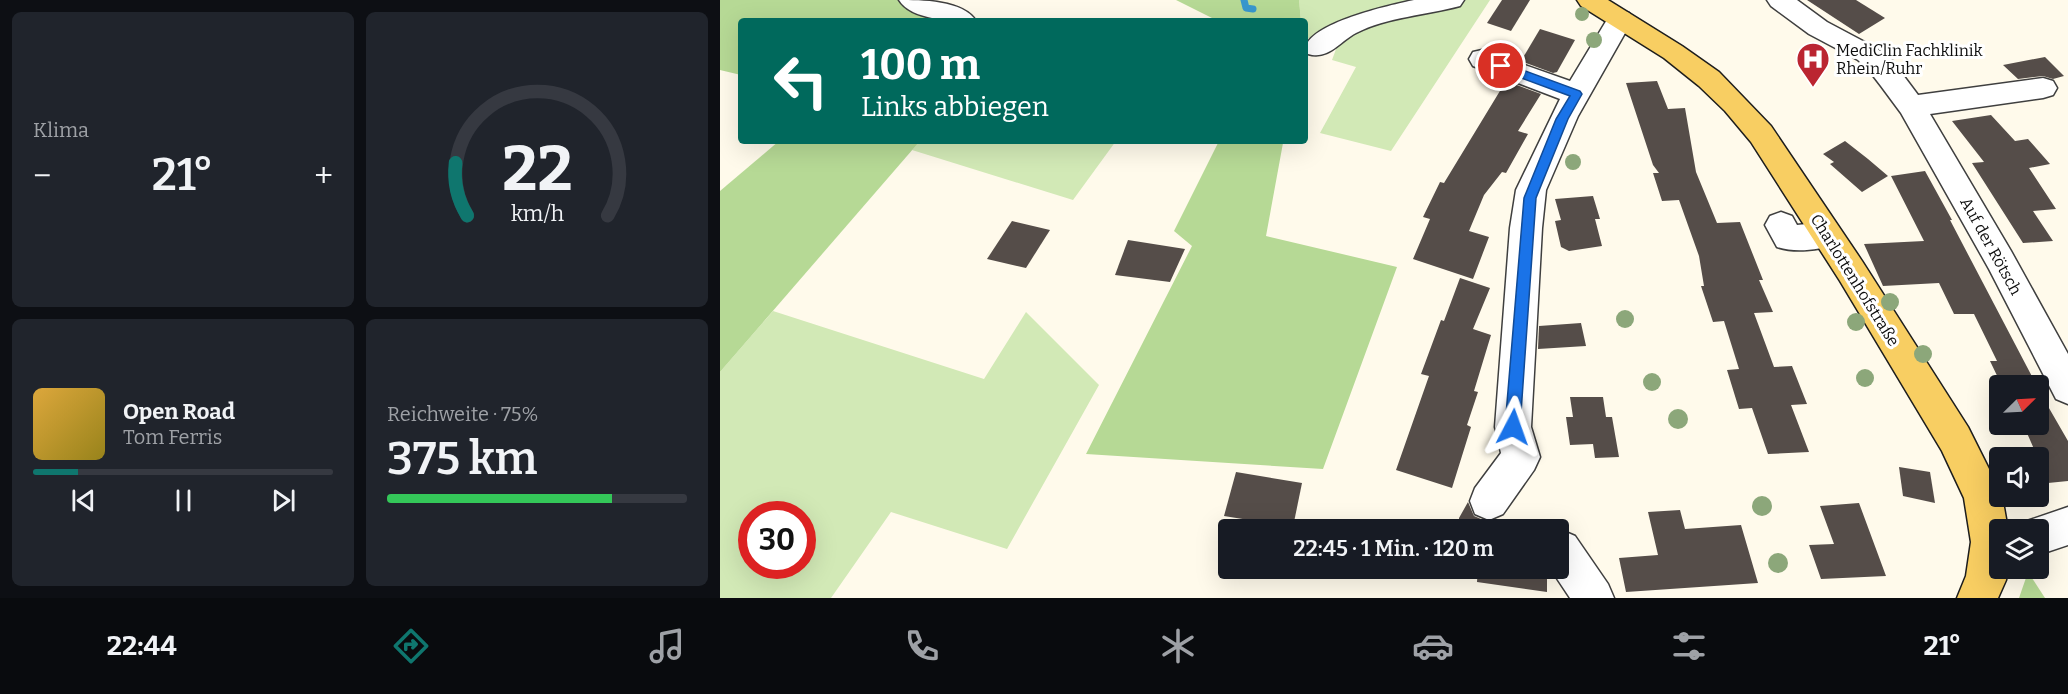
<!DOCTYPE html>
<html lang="de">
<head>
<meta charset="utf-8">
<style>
  :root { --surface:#171b24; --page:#20242c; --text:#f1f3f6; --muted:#9ea1a6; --line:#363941; --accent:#0f766e }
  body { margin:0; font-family:Bitter,serif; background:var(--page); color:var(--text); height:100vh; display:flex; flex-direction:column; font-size:22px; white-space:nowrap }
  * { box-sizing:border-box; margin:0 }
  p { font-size:20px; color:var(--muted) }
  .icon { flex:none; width:33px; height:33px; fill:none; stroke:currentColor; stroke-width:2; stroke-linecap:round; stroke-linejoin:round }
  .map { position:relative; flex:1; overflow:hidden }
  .panel { display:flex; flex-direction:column; gap:12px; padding:12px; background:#0d0f14; width:720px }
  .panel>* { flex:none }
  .hud { position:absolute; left:18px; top:18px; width:570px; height:126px; border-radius:6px; box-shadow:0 6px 24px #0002; background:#00695c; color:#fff; overflow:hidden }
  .needle { width:39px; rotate:66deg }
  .controls { position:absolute; left:1269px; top:375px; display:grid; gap:12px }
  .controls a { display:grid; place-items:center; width:60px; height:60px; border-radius:6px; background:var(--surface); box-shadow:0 6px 24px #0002; font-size:30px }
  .speed { position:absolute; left:18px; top:501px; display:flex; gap:12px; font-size:30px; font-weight:700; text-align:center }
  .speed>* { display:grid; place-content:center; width:78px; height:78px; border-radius:50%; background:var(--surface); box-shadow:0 6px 24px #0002; line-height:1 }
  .speed .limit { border:9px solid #d22; background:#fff; color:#111 }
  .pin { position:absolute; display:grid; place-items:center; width:51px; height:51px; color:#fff; margin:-26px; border:3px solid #fff; border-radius:50%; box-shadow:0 2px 6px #0007 }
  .me { position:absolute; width:66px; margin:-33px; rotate:4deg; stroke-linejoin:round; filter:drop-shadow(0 0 4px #0008) }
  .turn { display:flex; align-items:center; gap:21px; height:126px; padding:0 24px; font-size:27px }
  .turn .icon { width:78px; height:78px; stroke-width:2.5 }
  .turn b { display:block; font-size:42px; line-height:51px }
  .big { font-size:45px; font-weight:600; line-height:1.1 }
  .panel .tile { flex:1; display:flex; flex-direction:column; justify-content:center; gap:9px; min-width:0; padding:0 21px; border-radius:9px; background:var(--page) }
  .panel .dial { align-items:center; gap:0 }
  .dial svg { height:156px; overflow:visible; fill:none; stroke:var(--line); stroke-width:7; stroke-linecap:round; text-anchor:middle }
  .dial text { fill:var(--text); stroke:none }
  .song { display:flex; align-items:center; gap:18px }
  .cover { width:72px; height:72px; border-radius:9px; background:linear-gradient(135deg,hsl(40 70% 55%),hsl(50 70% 35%)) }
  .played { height:6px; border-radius:3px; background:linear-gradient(90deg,var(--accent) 15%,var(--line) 15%) }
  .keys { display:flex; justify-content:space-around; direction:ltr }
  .heat { display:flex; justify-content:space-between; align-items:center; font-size:33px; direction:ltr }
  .charge { height:9px; border-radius:4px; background:linear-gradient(90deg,#34c759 75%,var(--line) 0) }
  .panel .tiles { flex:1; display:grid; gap:12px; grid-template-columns:repeat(2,1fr) }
  .trip { position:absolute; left:498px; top:519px; width:351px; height:60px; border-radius:6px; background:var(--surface); box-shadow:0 6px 24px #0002; font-weight:600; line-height:60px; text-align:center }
  .dock { display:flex; height:96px; justify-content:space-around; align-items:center; background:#090b0e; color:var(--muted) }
  .dock .icon { width:42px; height:42px }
  .dock .current { color:var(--accent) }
  .dock b { font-size:27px; color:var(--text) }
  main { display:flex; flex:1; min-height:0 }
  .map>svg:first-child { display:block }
</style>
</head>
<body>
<main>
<section class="panel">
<div class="tiles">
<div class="tile"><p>Klima</p>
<div class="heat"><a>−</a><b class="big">21°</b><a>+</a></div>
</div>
<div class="tile dial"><svg viewBox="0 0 100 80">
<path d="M14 69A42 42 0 1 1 86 69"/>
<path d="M14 69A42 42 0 0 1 8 42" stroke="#0f766e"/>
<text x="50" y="56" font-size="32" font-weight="700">22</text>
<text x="50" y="72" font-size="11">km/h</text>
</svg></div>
<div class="tile">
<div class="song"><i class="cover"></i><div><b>Open Road</b><p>Tom Ferris</p></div></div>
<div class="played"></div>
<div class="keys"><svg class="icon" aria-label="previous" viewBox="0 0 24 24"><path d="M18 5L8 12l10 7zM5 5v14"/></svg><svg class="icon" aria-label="pause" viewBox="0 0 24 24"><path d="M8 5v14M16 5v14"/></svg><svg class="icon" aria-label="next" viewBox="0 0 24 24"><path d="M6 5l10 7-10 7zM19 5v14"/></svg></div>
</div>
<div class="tile"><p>Reichweite · 75%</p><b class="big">375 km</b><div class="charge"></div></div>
</div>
</section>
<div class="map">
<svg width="1348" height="598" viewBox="0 0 1348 598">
  <rect width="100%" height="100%" fill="#fffaeb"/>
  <g fill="#d2e9b6" fill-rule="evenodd">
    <path d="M579 0H770L671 151 600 133 636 67 612 60 622 33 585 39V21H581Z"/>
    <path d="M200 141H396L353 200 192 150Z"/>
    <path d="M53 311 264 379 306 312 379 385 287 549 171 512 111 598H0V372ZM32 514H82V566H32Z"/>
  </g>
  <g fill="#b6d995">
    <path d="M0 0H181L231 21H21V75L0 70Z"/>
    <path d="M456 0H579L581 21H498Z"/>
    <path d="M59 141H200L0 372V191Z"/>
    <path d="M499 141 563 143 546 236 677 267 603 469 366 454 472 246 454 231Z"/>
    <path d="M1308 572 1325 598H1299Z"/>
  </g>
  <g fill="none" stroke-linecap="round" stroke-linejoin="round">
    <path stroke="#3897cd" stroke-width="7" d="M524 0 526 8 533 9"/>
  </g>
  <g fill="#554d49">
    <path d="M782 0H810L791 31 767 23Z"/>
    <path d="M1087 0H1136L1165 18 1139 34Z"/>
    <path d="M820 29 855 40 837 72 833 73 801 61Z"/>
    <path d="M1325 57 1344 76 1333 79 1323 76 1298 79 1283 65Z"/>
    <path d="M786 81 821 94 798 131 808 134 786 173 782 172 764 195 749 231 769 237 753 279 693 259 710 219 703 217 720 182 724 183Z"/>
    <path d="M937 81 948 109 965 108 976 172 997 223 1020 222 1043 280H1039L1053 312 1034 313 1054 367 1072 366 1087 404 1071 405 1089 452 1048 454 1032 408 1019 409 1007 370 1019 369 1004 321 993 322 981 286H984L979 256 959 200 942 201 933 173H939L933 165 906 83Z"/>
    <path d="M1271 115 1295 141 1308 139 1330 164 1309 168 1336 209 1313 211 1333 241 1303 243 1252 163 1264 162 1232 121Z"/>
    <path d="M1125 141 1148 159 1168 176 1142 192 1110 164 1114 162 1103 154Z"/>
    <path d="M1205 171 1232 220H1230L1317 386H1282L1270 361H1277L1254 314H1234L1219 283 1163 286 1144 244 1204 241 1171 176Z"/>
    <path d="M873 196 880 219H875L882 246 849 251 841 247 835 221 841 220 835 199Z"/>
    <path d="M292 221 330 230 306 268 267 259Z"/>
    <path d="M408 240 465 249 450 282 395 275Z"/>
    <path d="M740 278 770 288 753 329 771 335 754 391 758 392 747 425 751 427 732 488 676 470 709 376 701 374 721 320 724 321Z"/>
    <path d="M861 323 866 346 818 349 819 326Z"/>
    <path d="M1318 389 1348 441V481L1318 484V458L1303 424H1318Z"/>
    <path d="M850 397H883L886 417H892L899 457 875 458 873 444 850 445 846 417H853Z"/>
    <path d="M1179 467 1210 472 1215 503 1183 496Z"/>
    <path d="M516 472 582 483 573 527 504 516Z"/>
    <path d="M748 502 754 516 768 522 775 520 770 530 739 529V518Z"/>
    <path d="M1139 503 1166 576 1101 579 1089 545 1114 544 1100 506Z"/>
    <path d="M960 510 965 529 1021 525 1038 583 906 592 899 558 938 555 928 512Z"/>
    <path d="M758 568H827V592L757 582Z"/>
  </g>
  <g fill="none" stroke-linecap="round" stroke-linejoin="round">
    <g stroke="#3f3f3f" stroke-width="3">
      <g id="minor">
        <path d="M179 0C201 0 243 0 256 21 234 21 192 21 179 0Z"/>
        <path d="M694 0H744L740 6C707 15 667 17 636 33 619 42 609 60 588 54L585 50C587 23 671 5 694 0Z"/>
        <path d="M1047 0H1077L1107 22 1156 48 1171 59 1198 95 1323 78 1333 81 1337 88 1333 95 1323 98 1210 114 1291 251 1348 354V404L1336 399 1269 269 1181 113 1161 86 1151 73 1138 60 1089 34 1051 6Z"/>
        <path d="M900 10 909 13 913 19 858 116 826 190 822 228 811 427 820 457 814 470 783 514 769 520 755 514 750 501 755 488 781 453 775 427 790 228 796 190 840 99 753 66 749 59 753 52 762 50 850 81 891 13Z"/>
        <path d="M1061 212 1072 216 1077 225 1106 222 1117 226 1122 235 1117 244C1099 250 1075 253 1057 247L1045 225 1050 216Z"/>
        <path d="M1348 507V545L1318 555V530H1301L1304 522Z"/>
        <path d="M841 530 855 536 888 584 894 598H850L830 568H838V531Z"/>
      </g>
    </g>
    <g stroke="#1d1d1d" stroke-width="3">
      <path id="major" d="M857 0H888L962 46 999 72 1051 126 1142 261 1248 427 1276 483 1280 496H1282L1288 530H1280V568H1288L1286 580 1278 598H1237L1246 576 1251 542 1244 498 1222 451 1120 281 1031 142 1005 111 979 86 944 58 861 6Z"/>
    </g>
    <use href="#minor" fill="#fff" fill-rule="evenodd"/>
    <use href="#major" fill="#f8ce62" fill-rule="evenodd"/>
  </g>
  <g fill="#8ca77a">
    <circle cx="862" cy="14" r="7"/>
    <circle cx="874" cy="40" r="8"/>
    <circle cx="853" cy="162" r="8"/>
    <circle cx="1170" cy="302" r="9"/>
    <circle cx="905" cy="319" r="9"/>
    <circle cx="1136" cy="322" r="9"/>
    <circle cx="1203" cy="354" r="9"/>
    <circle cx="1145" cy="378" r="9"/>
    <circle cx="932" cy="382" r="9"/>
    <circle cx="958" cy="419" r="10"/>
    <circle cx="1042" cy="506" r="10"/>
    <circle cx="1058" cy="563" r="10"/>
  </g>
  <path fill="#1a73e8" stroke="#114b97" stroke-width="1.5" d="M781 62 860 91 862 94 848 119 816 198 800 427 798 432 793 434 787 432 785 427 804 198 836 119 850 96 777 69V64Z"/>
  <defs>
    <g id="hospital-pin" transform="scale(1.725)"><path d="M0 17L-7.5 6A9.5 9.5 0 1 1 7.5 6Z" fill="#bb2531" stroke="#fff"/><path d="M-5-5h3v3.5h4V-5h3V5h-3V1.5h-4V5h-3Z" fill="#fff"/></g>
  </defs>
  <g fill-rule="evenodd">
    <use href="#hospital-pin" x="1093" y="59"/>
  </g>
  <g text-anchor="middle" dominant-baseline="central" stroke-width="6" stroke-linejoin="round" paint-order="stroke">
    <g font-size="16" fill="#0c0c0c" stroke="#fff" text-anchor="start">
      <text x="1116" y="50">MediClin Fachklinik<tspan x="1116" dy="18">Rhein/Ruhr</tspan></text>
    </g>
    <g font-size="16" fill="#0c0c0c" stroke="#fff">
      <text transform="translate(1271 246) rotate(61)">Auf der Rötsch</text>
      <text transform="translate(1135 280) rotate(58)">Charlottenhofstraße</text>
    </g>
  </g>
</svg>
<div class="controls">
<a><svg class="needle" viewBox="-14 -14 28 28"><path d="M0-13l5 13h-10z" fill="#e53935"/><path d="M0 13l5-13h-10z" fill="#9ea1a6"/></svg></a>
<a><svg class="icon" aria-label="sound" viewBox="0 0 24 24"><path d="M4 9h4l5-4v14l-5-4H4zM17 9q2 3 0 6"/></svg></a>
<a><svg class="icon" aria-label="layers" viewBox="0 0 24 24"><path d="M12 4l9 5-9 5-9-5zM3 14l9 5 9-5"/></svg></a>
</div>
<div class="speed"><div class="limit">30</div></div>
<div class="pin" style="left:781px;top:66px;background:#d93025"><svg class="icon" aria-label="arrive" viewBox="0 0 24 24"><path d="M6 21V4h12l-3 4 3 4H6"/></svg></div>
<svg class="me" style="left:793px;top:427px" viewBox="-20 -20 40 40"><path d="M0-17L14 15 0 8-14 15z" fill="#1a73e8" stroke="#fff" stroke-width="4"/></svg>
<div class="trip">22:45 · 1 Min. · 120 m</div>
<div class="hud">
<div class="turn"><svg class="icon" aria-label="left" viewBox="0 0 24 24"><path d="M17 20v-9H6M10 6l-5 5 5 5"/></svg><div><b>100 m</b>Links abbiegen</div></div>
</div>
</div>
</main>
<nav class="dock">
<b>22:44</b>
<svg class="icon current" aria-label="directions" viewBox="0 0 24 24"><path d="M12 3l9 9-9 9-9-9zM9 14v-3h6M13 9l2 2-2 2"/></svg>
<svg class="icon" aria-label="music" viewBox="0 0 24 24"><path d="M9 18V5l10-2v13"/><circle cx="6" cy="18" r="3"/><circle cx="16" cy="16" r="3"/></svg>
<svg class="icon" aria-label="phone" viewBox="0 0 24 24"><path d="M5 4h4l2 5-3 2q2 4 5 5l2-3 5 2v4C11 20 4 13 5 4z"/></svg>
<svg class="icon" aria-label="climate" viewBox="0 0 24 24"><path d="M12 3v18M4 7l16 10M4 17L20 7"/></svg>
<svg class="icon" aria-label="car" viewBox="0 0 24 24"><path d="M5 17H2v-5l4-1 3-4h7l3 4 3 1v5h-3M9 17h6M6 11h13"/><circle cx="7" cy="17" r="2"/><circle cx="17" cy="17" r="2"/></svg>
<svg class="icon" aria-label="filters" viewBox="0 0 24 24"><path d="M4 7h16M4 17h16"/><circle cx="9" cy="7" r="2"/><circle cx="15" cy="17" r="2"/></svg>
<b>21°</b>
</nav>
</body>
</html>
